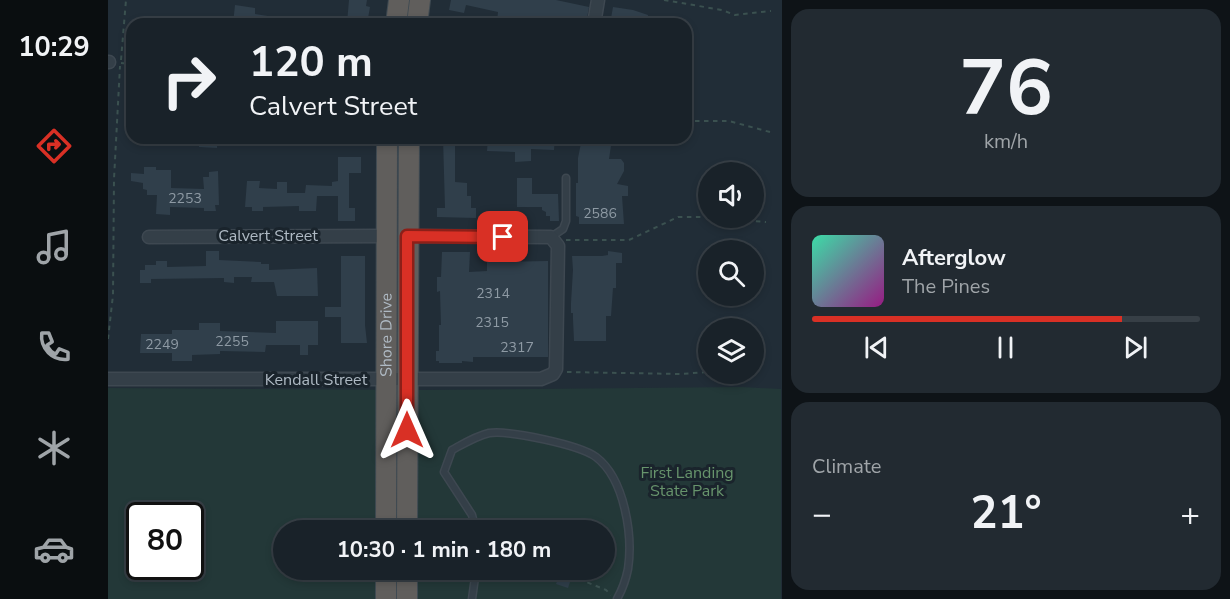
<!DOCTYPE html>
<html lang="en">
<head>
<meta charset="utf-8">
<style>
  :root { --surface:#192229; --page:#222a31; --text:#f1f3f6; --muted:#9fa4a8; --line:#373f46; --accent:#d93025 }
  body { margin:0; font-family:"Nunito Sans",sans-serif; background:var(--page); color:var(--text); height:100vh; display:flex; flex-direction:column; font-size:22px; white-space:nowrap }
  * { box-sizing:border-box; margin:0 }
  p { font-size:20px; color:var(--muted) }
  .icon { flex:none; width:33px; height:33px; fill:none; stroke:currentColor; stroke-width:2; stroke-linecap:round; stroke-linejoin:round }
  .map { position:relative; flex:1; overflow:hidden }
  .sheet { display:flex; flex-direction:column; gap:9px; padding:9px; background:#0e1317; width:448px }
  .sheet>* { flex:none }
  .banner { position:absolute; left:18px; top:18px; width:566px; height:126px; border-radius:18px; box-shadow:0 3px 9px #0003,0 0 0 2px var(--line); background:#192229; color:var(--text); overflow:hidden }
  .buttons { position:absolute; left:590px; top:162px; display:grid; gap:12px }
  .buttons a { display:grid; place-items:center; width:66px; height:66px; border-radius:50%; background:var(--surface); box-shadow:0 3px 9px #0003,0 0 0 2px var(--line); font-size:30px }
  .speed { position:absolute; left:18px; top:502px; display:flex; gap:12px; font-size:30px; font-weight:700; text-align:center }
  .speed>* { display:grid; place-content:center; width:78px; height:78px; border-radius:50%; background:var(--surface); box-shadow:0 3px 9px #0003,0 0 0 2px var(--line); line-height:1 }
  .speed .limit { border:3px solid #111; border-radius:9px; background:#fff; color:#111 }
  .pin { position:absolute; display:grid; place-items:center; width:51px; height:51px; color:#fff; margin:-26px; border-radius:12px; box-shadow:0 3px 9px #0006 }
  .me { position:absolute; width:66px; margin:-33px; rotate:0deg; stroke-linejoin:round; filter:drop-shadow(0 0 4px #0008) }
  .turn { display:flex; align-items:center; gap:21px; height:126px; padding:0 24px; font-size:27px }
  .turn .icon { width:78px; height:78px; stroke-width:2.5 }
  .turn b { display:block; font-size:42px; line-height:51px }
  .big { font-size:45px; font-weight:700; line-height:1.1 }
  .sheet .widget { flex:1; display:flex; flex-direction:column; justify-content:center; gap:9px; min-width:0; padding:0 21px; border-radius:18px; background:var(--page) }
  .sheet .dial { align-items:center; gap:0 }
  .dial b { font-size:78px; line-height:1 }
  .song { display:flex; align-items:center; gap:18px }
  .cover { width:72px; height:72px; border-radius:9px; background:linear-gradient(135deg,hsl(160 70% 55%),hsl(310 70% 35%)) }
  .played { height:6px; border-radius:3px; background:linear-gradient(90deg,var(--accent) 80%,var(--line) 80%) }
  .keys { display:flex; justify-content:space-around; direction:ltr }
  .heat { display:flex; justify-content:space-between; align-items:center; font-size:33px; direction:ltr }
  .trip { position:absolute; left:165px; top:520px; width:342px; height:60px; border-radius:30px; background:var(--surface); box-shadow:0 3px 9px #0003,0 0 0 2px var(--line); font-weight:700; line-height:60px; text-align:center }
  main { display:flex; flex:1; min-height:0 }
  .tab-bar { display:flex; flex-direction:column; width:108px; justify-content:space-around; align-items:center; background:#0a0e10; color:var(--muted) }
  .tab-bar .icon { width:42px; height:42px }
  .tab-bar .current { color:var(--accent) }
  .tab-bar b { font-size:27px; color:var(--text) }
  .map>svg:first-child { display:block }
</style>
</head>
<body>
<main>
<nav class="tab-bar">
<b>10:29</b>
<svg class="icon current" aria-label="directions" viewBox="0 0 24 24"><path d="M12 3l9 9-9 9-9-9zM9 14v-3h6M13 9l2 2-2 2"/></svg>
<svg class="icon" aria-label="music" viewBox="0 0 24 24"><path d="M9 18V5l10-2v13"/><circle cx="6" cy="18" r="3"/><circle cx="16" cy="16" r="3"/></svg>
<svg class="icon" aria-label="phone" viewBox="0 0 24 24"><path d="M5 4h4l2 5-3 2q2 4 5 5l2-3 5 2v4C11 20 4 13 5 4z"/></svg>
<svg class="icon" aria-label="climate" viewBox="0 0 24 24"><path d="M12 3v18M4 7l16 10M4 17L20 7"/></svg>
<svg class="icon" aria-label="car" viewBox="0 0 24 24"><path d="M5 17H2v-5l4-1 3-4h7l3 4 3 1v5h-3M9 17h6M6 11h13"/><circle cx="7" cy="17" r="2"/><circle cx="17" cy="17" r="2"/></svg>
</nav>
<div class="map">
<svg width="674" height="599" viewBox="0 0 674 599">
  <rect width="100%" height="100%" fill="#212d37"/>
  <path fill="#233838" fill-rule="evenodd" d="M633 387 673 389V599H0V388L315 390ZM32 516H82V567H32ZM176 531H496V570H176Z"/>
  <g fill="#303f4b">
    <path d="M241 0H259L258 6 262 7 259 24 239 23Z"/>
    <path d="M343 0H448L481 7 478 24H406L389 21 390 12 358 5 356 13 341 10Z"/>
    <path d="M127 5 147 8V14L179 19V24H125Z"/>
    <path d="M505 7 525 10 540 15 539 24H502Z"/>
    <path d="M91 138H109V148L91 147Z"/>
    <path d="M335 138H347V182L359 183V196H363V208H368V218L329 217V208H337Z"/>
    <path d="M380 138H447L446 150 423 149V161L407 162V152L379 151Z"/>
    <path d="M474 138 504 139 501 159H513L516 163V171L509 184 520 186V196H514L516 224H471V217L468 216V183H470V158Z"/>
    <path d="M230 157H253V173H241V208H247V221H230V196H209L208 211H191V206L155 207V211H144V207H137L139 181H152L151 188 169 189V182H179V193H197L198 185 224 186V182L230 181Z"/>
    <path d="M36 167H48V170H63V188L96 189 95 177H101V172L110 171 111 205H107L108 211H96V208L62 207V215L48 214 49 195H39V190L35 189V183L23 181V173L36 174Z"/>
    <path d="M409 178H424V194H450L451 221H442V216H438V212L434 210V207H409Z"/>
    <path d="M98 251H111V260L153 262V264H161V270L209 268 210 296H169L166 282H143L144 277H126V283L116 282V278L43 279V283H32V270H37V265H48V261H59V267L98 266Z"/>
    <path d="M500 251 514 253V263H508V288H505L503 316H498V341H466L465 319V313H463V303L465 270 464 256H494L500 255Z"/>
    <path d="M334 252H362L361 272 379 271V262L440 261V357H365V362L354 361V363H331V361H328V351H331V325H333L332 291 329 292V277H333Z"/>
    <path d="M233 256H257V325L259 343H233V317H217V307H233Z"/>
    <path d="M168 321H210V345H200V355H192V345H158L157 352 112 351V354L84 355V361H64V353H32L33 334H64V330H91V323H112V331L168 333Z"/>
    <path d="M453 570H466L460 588 448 584Z"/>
  </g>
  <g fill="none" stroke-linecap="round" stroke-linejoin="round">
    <g stroke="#3e4851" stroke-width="9">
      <g id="service">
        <path d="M443 237 455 229 458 221V178"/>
        <path d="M368 531 364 515 336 472 344 450C355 444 368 436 381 433 401 430 472 445 488 457 517 479 525 536 520 569 518 579 514 590 509 599"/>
        <path d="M364 599 368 570"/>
      </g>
    </g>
    <g stroke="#3e4851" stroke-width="15">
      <g id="minor">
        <path d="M486 24 490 0"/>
        <path d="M0 62H1"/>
        <path d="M41 237 278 236"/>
        <path d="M0 379H433L445 374 448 369 450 246 443 237 299 236"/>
      </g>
    </g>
    <g stroke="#3f4a52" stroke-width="22">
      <g id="trunk">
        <path d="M288 24 291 0"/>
        <path d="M309 24 312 0"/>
        <path id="s1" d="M278 531 279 138"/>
        <path d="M299 531 301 138"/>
        <path d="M278 599V570"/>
        <path d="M299 599V570"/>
      </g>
    </g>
    <g stroke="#3b5150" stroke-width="2" stroke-dasharray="4.5 4.5" stroke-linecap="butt">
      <path d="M556 0 614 10 627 15 663 11"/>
      <path d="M13 60 18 0"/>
      <path d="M13 63 24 64"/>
      <path d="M578 121H621L662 132"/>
      <path d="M603 218 658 222"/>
      <path d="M458 240H521L570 217H600"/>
      <path d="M0 339 5 295 6 179 12 66"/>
      <path d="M459 372 572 374 600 372"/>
      <path d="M471 579 498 590 503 595"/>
    </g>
    <use href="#service" stroke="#343f48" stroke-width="6"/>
    <use href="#minor" stroke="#343f48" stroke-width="12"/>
    <use href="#trunk" stroke="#605e5c" stroke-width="20"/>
  </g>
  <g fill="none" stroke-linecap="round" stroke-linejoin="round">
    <g stroke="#8d1f18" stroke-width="15">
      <path id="route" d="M299 430V236L395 237"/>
    </g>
    <use href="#route" stroke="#d93025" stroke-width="10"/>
  </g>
  <g text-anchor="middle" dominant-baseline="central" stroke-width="6" stroke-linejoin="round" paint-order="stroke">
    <g font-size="14" fill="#8e9aa4">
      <text x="77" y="198">2253</text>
      <text x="492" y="213">2586</text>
      <text x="385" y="293">2314</text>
      <text x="384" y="322">2315</text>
      <text x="124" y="341">2255</text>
      <text x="54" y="344">2249</text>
      <text x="409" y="347">2317</text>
    </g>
    <g font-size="16" fill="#afbac4" stroke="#1a242c">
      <text x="160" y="236">Calvert Street</text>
      <text stroke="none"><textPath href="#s1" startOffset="196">Shore Drive</textPath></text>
      <text x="208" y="380">Kendall Street</text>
    </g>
    <g font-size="16" fill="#67946c" stroke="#1a242c">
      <text x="579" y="473">First Landing<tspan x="579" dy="18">State Park</tspan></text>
    </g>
  </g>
</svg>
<div class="buttons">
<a><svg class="icon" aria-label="sound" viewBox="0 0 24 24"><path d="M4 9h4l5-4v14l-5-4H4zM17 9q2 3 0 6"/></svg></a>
<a><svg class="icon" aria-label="search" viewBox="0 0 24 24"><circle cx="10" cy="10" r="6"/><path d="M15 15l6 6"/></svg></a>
<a><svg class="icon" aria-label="layers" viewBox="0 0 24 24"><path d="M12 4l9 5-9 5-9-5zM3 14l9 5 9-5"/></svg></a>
</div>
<div class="speed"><div class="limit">80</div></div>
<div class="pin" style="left:395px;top:237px;background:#d93025"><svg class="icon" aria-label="arrive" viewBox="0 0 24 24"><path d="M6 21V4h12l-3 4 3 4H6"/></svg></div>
<svg class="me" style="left:299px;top:430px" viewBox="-20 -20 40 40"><path d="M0-17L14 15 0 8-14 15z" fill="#d93025" stroke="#fff" stroke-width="4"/></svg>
<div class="trip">10:30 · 1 min · 180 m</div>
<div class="banner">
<div class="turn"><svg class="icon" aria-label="right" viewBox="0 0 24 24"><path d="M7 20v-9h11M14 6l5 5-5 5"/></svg><div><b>120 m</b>Calvert Street</div></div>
</div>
</div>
<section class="sheet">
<div class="widget dial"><b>76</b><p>km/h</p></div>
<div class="widget">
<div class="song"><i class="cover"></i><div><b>Afterglow</b><p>The Pines</p></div></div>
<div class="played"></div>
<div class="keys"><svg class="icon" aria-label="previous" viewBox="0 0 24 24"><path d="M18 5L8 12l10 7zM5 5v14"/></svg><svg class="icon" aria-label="pause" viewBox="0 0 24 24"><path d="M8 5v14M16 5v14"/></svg><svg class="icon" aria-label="next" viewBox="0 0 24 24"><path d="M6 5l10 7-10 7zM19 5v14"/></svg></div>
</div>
<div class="widget"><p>Climate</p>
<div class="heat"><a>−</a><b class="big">21°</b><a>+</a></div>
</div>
</section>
</main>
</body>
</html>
